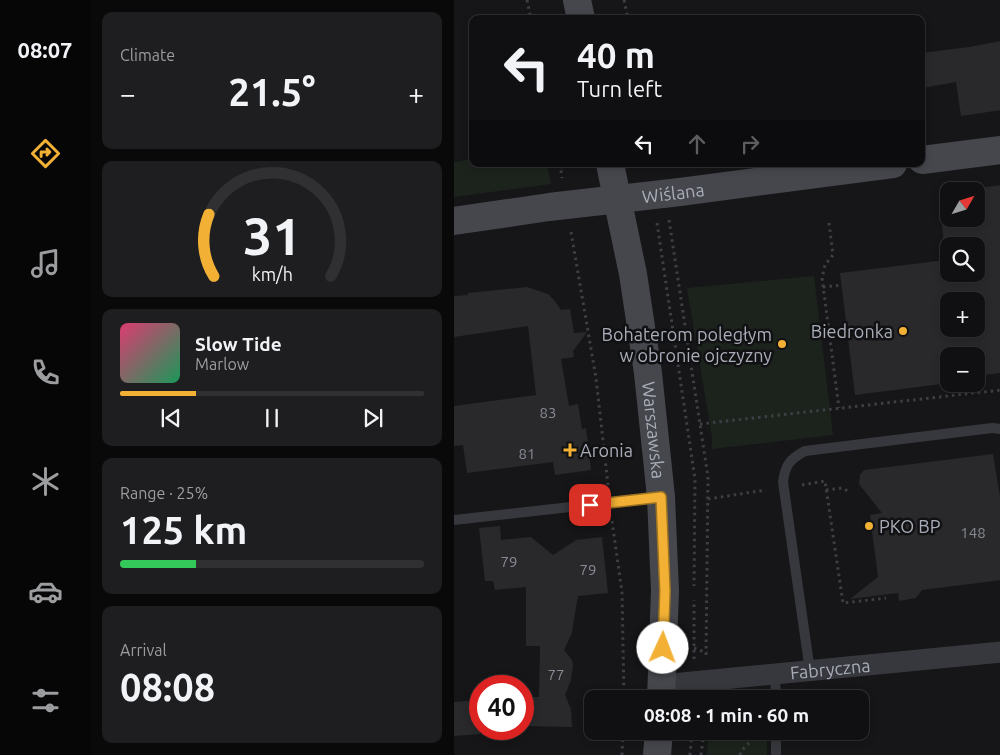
<!DOCTYPE html>
<html lang="en">
<head>
<meta charset="utf-8">
<style>
  :root { --surface:#101012; --page:#1e1e20; --text:#f1f3f6; --muted:#9c9d9f; --line:#303032; --accent:#f2b134 }
  body { margin:0; font-family:Ubuntu,sans-serif; background:var(--page); color:var(--text); height:100vh; display:flex; flex-direction:column; font-size:19px; white-space:nowrap }
  * { box-sizing:border-box; margin:0 }
  p { font-size:16px; color:var(--muted) }
  .icon { flex:none; width:28px; height:28px; fill:none; stroke:currentColor; stroke-width:2; stroke-linecap:round; stroke-linejoin:round }
  .map { position:relative; flex:1; overflow:hidden }
  .sheet { display:flex; flex-direction:column; gap:12px; padding:12px; background:#09090a; width:364px }
  .sheet>* { flex:none }
  .hud { position:absolute; left:15px; top:15px; width:456px; height:152px; border-radius:10px; box-shadow:0 2px 8px #0003,0 0 0 1px var(--line); background:#101012; color:var(--text); overflow:hidden }
  .needle { width:32px; rotate:51deg }
  .controls { position:absolute; left:486px; top:182px; display:grid; gap:10px }
  .controls a { display:grid; place-items:center; width:45px; height:45px; border-radius:10px; background:var(--surface); box-shadow:0 2px 8px #0003,0 0 0 1px var(--line); font-size:25px }
  .speed { position:absolute; left:15px; top:675px; display:flex; gap:10px; font-size:25px; font-weight:700; text-align:center }
  .speed>* { display:grid; place-content:center; width:65px; height:65px; border-radius:50%; background:var(--surface); box-shadow:0 2px 8px #0003,0 0 0 1px var(--line); line-height:1 }
  .speed .limit { border:8px solid #d22; background:#fff; color:#111 }
  .pin { position:absolute; display:grid; place-items:center; width:42px; height:42px; color:#fff; margin:-21px; border-radius:10px; box-shadow:0 2px 8px #0006 }
  .me { position:absolute; width:55px; margin:-28px; rotate:2deg; stroke-linejoin:round; filter:drop-shadow(0 0 4px #0008) }
  .turn { display:flex; align-items:center; gap:18px; height:105px; padding:0 25px; font-size:22px }
  .turn .icon { width:65px; height:65px; stroke-width:2.5 }
  .turn b { display:block; font-size:35px; line-height:42px }
  .lanes { display:flex; align-items:center; height:48px; padding:0 25px; background:#0003; justify-content:center; gap:25px; direction:ltr }
  .lanes .off { opacity:.35 }
  .big { font-size:38px; font-weight:700; line-height:1.1 }
  .sheet .card { flex:1; display:flex; flex-direction:column; justify-content:center; gap:8px; min-width:0; padding:0 18px; border-radius:10px; background:var(--page) }
  .sheet .dial { align-items:center; gap:0 }
  .dial svg { height:130px; overflow:visible; fill:none; stroke:var(--line); stroke-width:7; stroke-linecap:round; text-anchor:middle }
  .dial text { fill:var(--text); stroke:none }
  .song { display:flex; align-items:center; gap:15px }
  .cover { width:60px; height:60px; border-radius:8px; background:linear-gradient(135deg,hsl(340 70% 55%),hsl(150 70% 35%)) }
  .played { height:5px; border-radius:2px; background:linear-gradient(90deg,var(--accent) 25%,var(--line) 25%) }
  .keys { display:flex; justify-content:space-around; direction:ltr }
  .heat { display:flex; justify-content:space-between; align-items:center; font-size:28px; direction:ltr }
  .charge { height:8px; border-radius:4px; background:linear-gradient(90deg,#34c759 25%,var(--line) 0) }
  .trip { position:absolute; left:130px; top:690px; width:285px; height:50px; border-radius:10px; background:var(--surface); box-shadow:0 2px 8px #0003,0 0 0 1px var(--line); font-weight:700; line-height:50px; text-align:center }
  main { display:flex; flex:1; min-height:0 }
  .tab-bar { display:flex; flex-direction:column; width:90px; justify-content:space-around; align-items:center; background:#060607; color:var(--muted) }
  .tab-bar .icon { width:35px; height:35px }
  .tab-bar .current { color:var(--accent) }
  .tab-bar b { font-size:22px; color:var(--text) }
  .map>svg:first-child { display:block }
</style>
</head>
<body>
<main>
<nav class="tab-bar">
<b>08:07</b>
<svg class="icon current" aria-label="directions" viewBox="0 0 24 24"><path d="M12 3l9 9-9 9-9-9zM9 14v-3h6M13 9l2 2-2 2"/></svg>
<svg class="icon" aria-label="music" viewBox="0 0 24 24"><path d="M9 18V5l10-2v13"/><circle cx="6" cy="18" r="3"/><circle cx="16" cy="16" r="3"/></svg>
<svg class="icon" aria-label="phone" viewBox="0 0 24 24"><path d="M5 4h4l2 5-3 2q2 4 5 5l2-3 5 2v4C11 20 4 13 5 4z"/></svg>
<svg class="icon" aria-label="climate" viewBox="0 0 24 24"><path d="M12 3v18M4 7l16 10M4 17L20 7"/></svg>
<svg class="icon" aria-label="car" viewBox="0 0 24 24"><path d="M5 17H2v-5l4-1 3-4h7l3 4 3 1v5h-3M9 17h6M6 11h13"/><circle cx="7" cy="17" r="2"/><circle cx="17" cy="17" r="2"/></svg>
<svg class="icon" aria-label="filters" viewBox="0 0 24 24"><path d="M4 7h16M4 17h16"/><circle cx="9" cy="7" r="2"/><circle cx="15" cy="17" r="2"/></svg>
</nav>
<section class="sheet">
<div class="card"><p>Climate</p>
<div class="heat"><a>−</a><b class="big">21.5°</b><a>+</a></div>
</div>
<div class="card dial"><svg viewBox="0 0 100 80">
<path d="M14 69A42 42 0 1 1 86 69"/>
<path d="M14 69A42 42 0 0 1 11 31" stroke="#f2b134"/>
<text x="50" y="56" font-size="32" font-weight="700">31</text>
<text x="50" y="72" font-size="11">km/h</text>
</svg></div>
<div class="card">
<div class="song"><i class="cover"></i><div><b>Slow Tide</b><p>Marlow</p></div></div>
<div class="played"></div>
<div class="keys"><svg class="icon" aria-label="previous" viewBox="0 0 24 24"><path d="M18 5L8 12l10 7zM5 5v14"/></svg><svg class="icon" aria-label="pause" viewBox="0 0 24 24"><path d="M8 5v14M16 5v14"/></svg><svg class="icon" aria-label="next" viewBox="0 0 24 24"><path d="M6 5l10 7-10 7zM19 5v14"/></svg></div>
</div>
<div class="card"><p>Range · 25%</p><b class="big">125 km</b><div class="charge"></div></div>
<div class="card"><p>Arrival</p><b class="big">08:08</b></div>
</section>
<div class="map">
<svg width="547" height="755" viewBox="0 0 547 755">
  <rect width="100%" height="100%" fill="#161618"/>
  <g fill="#1c231d">
    <path d="M19 159V164H93L97 184 0 197V162Z"/>
    <path d="M360 276 379 435 258 449V437L233 288Z"/>
    <path d="M255 731H313V755H253Z"/>
  </g>
  <g fill="#29292c" fill-rule="evenodd">
    <path d="M547 41V110L507 116 502 82 468 88V53L515 47Z"/>
    <path d="M547 185V373L522 376V356H495V383L401 395 386 273 492 260 485 200 492 192ZM495 191H522V219H495ZM495 246H522V274H495ZM495 301H522V329H495Z"/>
    <path d="M73 287 94 294 100 300 107 310 116 309 120 333 133 332 119 351 120 357 107 359 115 406 124 404 128 429 132 428 137 470 101 475 99 462 13 473 9 445 0 446V406L82 395 74 326 0 337V296L14 295V293Z"/>
    <path d="M539 454 547 503V580L468 590 462 598 445 601 444 593 396 599 424 577 416 515 428 513 405 484 406 475 410 470Z"/>
    <path d="M46 526 47 540 77 537 99 555 122 540 148 537 154 593 124 596 120 619 118 633 110 650 118 660 119 665 117 680 111 695 117 709 118 727 71 726V697H85L86 646H72V587L41 590 39 581H31L25 528Z"/>
    <path d="M26 700V734L0 736V702Z"/>
  </g>
  <g fill="none" stroke-linecap="round" stroke-linejoin="round">
    <g stroke="#3d3f44" stroke-width="3" stroke-dasharray="2.5 4" stroke-linecap="butt">
      <path d="M73 0 77 19"/>
      <path d="M170 0 174 19"/>
      <path d="M106 164 108 178"/>
      <path d="M107 167 126 164"/>
      <path d="M215 220 254 477 252 656"/>
      <path d="M203 223 241 479 240 586"/>
      <path d="M375 223 379 255 371 265 368 278 385 408"/>
      <path d="M117 232 142 378 154 485"/>
      <path d="M369 287 388 285"/>
      <path d="M246 424 547 390"/>
      <path d="M348 485 371 481 389 603 432 598"/>
      <path d="M372 490 388 488 396 492"/>
      <path d="M254 499 312 490"/>
      <path d="M158 521 168 592 170 699"/>
      <path d="M240 648 253 653"/>
      <path d="M240 659V600"/>
      <path d="M168 755 169 731"/>
      <path d="M236 755 238 731"/>
      <path d="M247 755 250 731"/>
      <path d="M286 755 288 750 303 735"/>
    </g>
    <g stroke="#37383d" stroke-width="10">
      <path d="M0 520 206 497"/>
      <path d="M356 671 329 482C331 465 336 459 351 451L538 428 547 429"/>
      <path d="M321 674 322 699"/>
      <path d="M322 755V731"/>
    </g>
    <path stroke="#37383d" stroke-width="21" id="s1" d="M207 685 547 652"/>
    <g stroke="#45474d" stroke-width="28">
      <path d="M123 0 127 19"/>
      <path d="M468 160 547 150"/>
      <path id="s2" d="M156 164 179 274 194 373 207 497 211 591 207 699"/>
      <path id="s3" d="M0 221 95 207 226 192 439 164"/>
      <path d="M203 755 205 731"/>
    </g>
  </g>
  <g fill="none" stroke-linecap="round" stroke-linejoin="round">
    <g stroke="#9d7322" stroke-width="12">
      <path id="route" d="M136 505 207 497 211 591 209 648"/>
    </g>
    <use href="#route" stroke="#f2b134" stroke-width="9"/>
  </g>
  <g fill="#f2b134" stroke="#111113" stroke-width="2">
    <circle cx="449" cy="331" r="5"/>
    <circle cx="328" cy="344" r="5"/>
    <path d="M113.5 442.5h5v5h5v5h-5v5h-5v-5h-5v-5h5z"/>
    <circle cx="415" cy="526" r="5"/>
  </g>
  <g text-anchor="middle" dominant-baseline="central" stroke-width="5" stroke-linejoin="round" paint-order="stroke">
    <g font-size="15" fill="#888b94">
      <text x="94" y="412">83</text>
      <text x="73" y="453">81</text>
      <text x="519" y="532">148</text>
      <text x="55" y="561">79</text>
      <text x="134" y="569">79</text>
      <text x="102" y="674">77</text>
    </g>
    <g font-size="18" fill="#a8adb8" stroke="#111113">
      <text stroke="none"><textPath href="#s3" startOffset="221">Wiślana</textPath></text>
      <text stroke="none"><textPath href="#s2" startOffset="270">Warszawska</textPath></text>
      <text stroke="none"><textPath href="#s1" startOffset="170">Fabryczna</textPath></text>
    </g>
    <g font-size="18" fill="#a8adb8" stroke="#111113" text-anchor="end">
      <text x="439" y="331">Biedronka</text>
      <text x="318" y="334">Bohaterom poległym<tspan x="318" dy="21">w obronie ojczyzny</tspan></text>
      <text x="126" y="450" text-anchor="start">Aronia</text>
      <text x="425" y="526" text-anchor="start">PKO BP</text>
    </g>
  </g>
</svg>
<div class="controls">
<a><svg class="needle" viewBox="-14 -14 28 28"><path d="M0-13l5 13h-10z" fill="#e53935"/><path d="M0 13l5-13h-10z" fill="#9c9d9f"/></svg></a>
<a><svg class="icon" aria-label="search" viewBox="0 0 24 24"><circle cx="10" cy="10" r="6"/><path d="M15 15l6 6"/></svg></a>
<a>+</a>
<a>−</a>
</div>
<div class="speed"><div class="limit">40</div></div>
<div class="pin" style="left:136px;top:505px;background:#d93025"><svg class="icon" aria-label="arrive" viewBox="0 0 24 24"><path d="M6 21V4h12l-3 4 3 4H6"/></svg></div>
<svg class="me" style="left:209px;top:648px" viewBox="-20 -20 40 40"><circle r="19" fill="#fff"/><path d="M0-13L10 11 0 6-10 11z" fill="#f2b134"/></svg>
<div class="trip">08:08 · 1 min · 60 m</div>
<div class="hud">
<div class="turn"><svg class="icon" aria-label="left" viewBox="0 0 24 24"><path d="M17 20v-9H6M10 6l-5 5 5 5"/></svg><div><b>40 m</b>Turn left</div></div>
<div class="lanes"><svg class="icon" aria-label="left" viewBox="0 0 24 24"><path d="M17 20v-9H6M10 6l-5 5 5 5"/></svg><svg class="icon off" aria-label="ahead" viewBox="0 0 24 24"><path d="M12 20V5M6 11l6-6 6 6"/></svg><svg class="icon off" aria-label="right" viewBox="0 0 24 24"><path d="M7 20v-9h11M14 6l5 5-5 5"/></svg></div>
</div>
</div>
</main>
</body>
</html>
